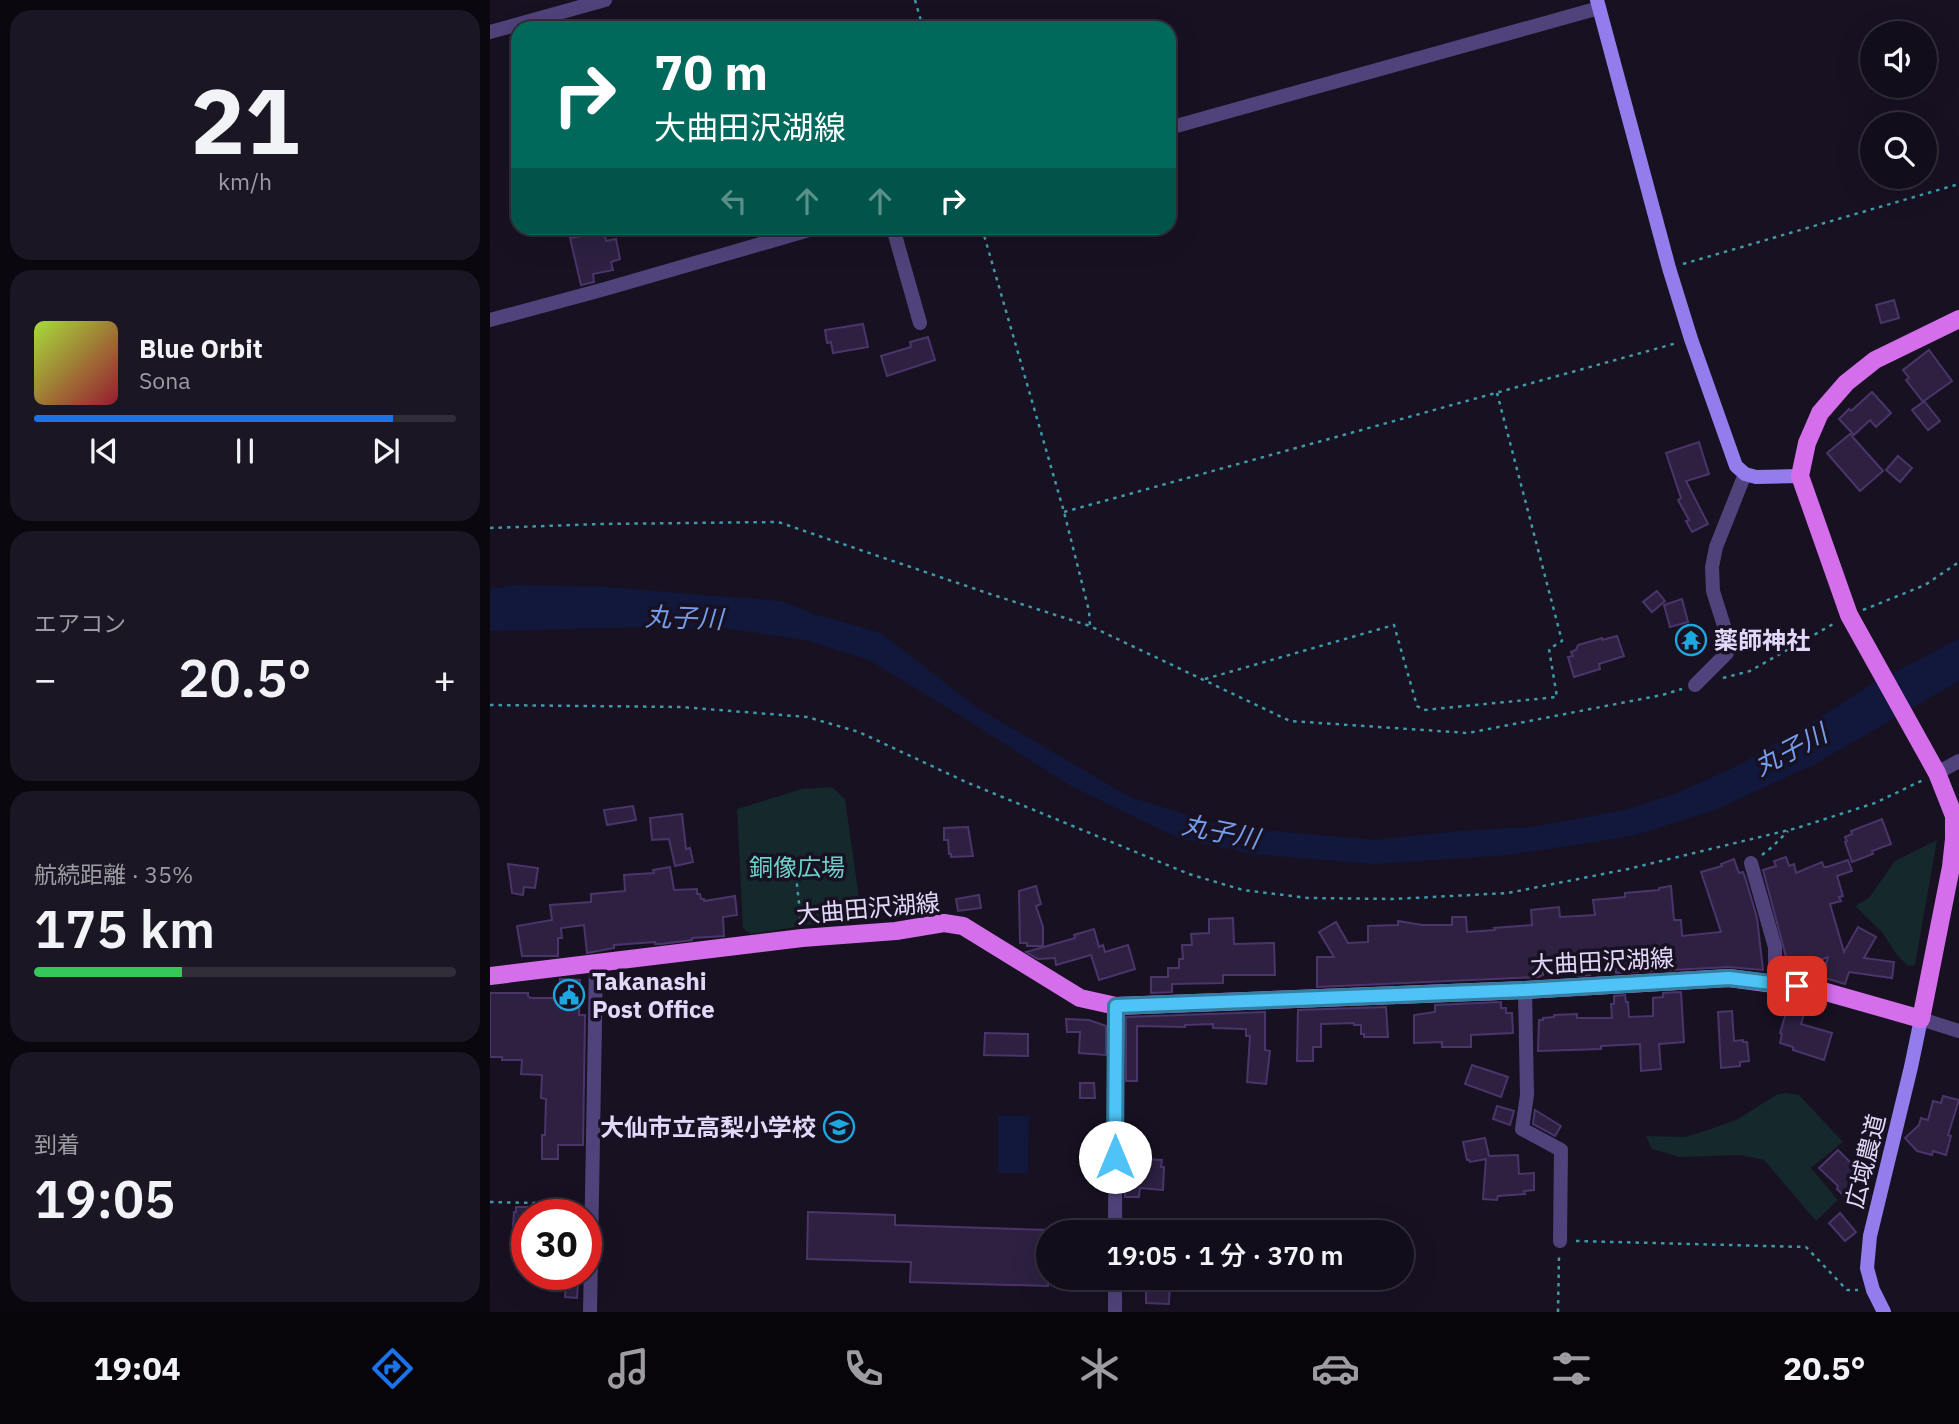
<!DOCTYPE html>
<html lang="ja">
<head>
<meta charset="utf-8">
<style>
  :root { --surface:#120d1a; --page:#1b1623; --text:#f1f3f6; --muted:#9c9ca2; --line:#312d39; --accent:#1a73e8 }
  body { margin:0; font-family:"IBM Plex Sans","Noto Sans JP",sans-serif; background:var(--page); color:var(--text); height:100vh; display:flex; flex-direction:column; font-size:26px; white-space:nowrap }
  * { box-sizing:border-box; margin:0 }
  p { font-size:23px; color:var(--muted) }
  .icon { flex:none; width:38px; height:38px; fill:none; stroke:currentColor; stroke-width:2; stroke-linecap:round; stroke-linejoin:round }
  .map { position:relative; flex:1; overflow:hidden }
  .sheet { display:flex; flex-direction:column; gap:10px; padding:10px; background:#0a070e; width:490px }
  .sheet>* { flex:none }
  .banner { position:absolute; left:21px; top:21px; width:665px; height:214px; border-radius:21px; box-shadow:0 7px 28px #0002,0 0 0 2px var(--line); background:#00695c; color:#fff; overflow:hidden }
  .buttons { position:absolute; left:1370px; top:21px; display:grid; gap:14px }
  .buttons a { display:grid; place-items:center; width:77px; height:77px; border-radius:50%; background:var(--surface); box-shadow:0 7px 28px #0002,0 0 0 2px var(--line); font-size:35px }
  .speed { position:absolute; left:21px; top:1199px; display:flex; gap:14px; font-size:35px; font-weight:700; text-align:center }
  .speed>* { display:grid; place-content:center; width:91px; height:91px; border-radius:50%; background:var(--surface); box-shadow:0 7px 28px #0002,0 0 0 2px var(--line); line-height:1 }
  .speed .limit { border:10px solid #d22; background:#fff; color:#111 }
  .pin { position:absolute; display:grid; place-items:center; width:60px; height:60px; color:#fff; margin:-30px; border-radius:14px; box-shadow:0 4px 10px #0006 }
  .me { position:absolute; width:77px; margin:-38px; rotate:0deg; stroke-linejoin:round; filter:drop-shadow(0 0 5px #0008) }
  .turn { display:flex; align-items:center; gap:24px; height:147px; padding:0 28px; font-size:32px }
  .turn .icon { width:91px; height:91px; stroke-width:2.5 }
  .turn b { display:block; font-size:49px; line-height:60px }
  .lanes { display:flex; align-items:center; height:66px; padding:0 28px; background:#0003; justify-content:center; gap:35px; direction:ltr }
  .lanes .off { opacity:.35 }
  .big { font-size:52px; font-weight:600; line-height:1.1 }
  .sheet .widget { flex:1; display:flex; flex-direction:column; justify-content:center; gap:10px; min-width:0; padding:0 24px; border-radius:21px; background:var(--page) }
  .sheet .dial { align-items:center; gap:0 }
  .dial b { font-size:91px; line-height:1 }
  .song { display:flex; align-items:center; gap:21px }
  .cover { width:84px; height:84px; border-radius:10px; background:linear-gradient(135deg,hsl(80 70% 55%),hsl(350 70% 35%)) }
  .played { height:7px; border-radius:4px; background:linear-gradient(90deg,var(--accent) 85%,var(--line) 85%) }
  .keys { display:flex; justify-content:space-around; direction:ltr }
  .heat { display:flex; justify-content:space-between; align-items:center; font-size:38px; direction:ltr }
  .charge { height:10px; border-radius:5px; background:linear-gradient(90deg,#34c759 35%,var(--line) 0) }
  .trip { position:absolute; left:546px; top:1220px; width:378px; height:70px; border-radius:35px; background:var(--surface); box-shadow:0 7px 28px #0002,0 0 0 2px var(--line); font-weight:600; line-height:70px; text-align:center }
  .dock { display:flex; height:112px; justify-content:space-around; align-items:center; background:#07050a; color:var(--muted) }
  .dock .icon { width:49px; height:49px }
  .dock .selected { color:var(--accent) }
  .dock b { font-size:32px; color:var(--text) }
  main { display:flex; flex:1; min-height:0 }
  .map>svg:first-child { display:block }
</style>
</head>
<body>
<main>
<section class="sheet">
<div class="widget dial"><b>21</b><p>km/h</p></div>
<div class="widget">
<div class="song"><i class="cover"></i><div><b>Blue Orbit</b><p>Sona</p></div></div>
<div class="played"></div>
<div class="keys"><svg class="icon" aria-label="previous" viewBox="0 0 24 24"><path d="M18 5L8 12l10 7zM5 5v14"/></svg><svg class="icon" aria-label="pause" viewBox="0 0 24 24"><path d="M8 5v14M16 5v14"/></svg><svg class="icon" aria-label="next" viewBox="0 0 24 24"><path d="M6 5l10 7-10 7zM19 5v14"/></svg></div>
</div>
<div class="widget"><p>エアコン</p>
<div class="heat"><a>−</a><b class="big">20.5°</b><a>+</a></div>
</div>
<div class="widget"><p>航続距離 · 35%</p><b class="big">175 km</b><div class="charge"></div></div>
<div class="widget"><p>到着</p><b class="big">19:05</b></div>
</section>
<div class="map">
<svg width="1469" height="1312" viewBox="0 0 1469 1312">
  <rect width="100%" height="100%" fill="#181122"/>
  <g fill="#15282c">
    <path d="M342 787 355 799 371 912 364 918 261 934 253 928 247 809 312 789Z"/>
    <path d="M1447 840 1425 965 1418 966 1407 955 1392 932 1365 906 1379 898 1405 861Z"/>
    <path d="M1296 1093 1309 1095 1353 1142 1321 1168 1348 1200 1326 1221 1274 1160 1251 1155 1190 1157 1162 1149 1156 1136 1195 1137 1221 1129 1248 1119 1286 1095Z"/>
  </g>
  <g fill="#11183c">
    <path d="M24 585 116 587 291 601 324 614 391 633 489 709 640 797 733 826 883 840 970 831 1042 827 1135 810 1190 792 1251 764 1348 706 1383 683 1469 639V681L1325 764 1225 810 1142 836 1019 855 884 864 761 854 688 838 581 786 455 706 379 660 315 640 234 628 159 627 0 631V589Z"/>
    <path d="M508 1115 539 1116 538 1173H508Z"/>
  </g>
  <g fill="#2d2041" stroke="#4a356a" stroke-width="2">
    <path d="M114 232 116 241 126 239 130 259 121 262 123 270 103 274 104 282 91 285 80 238Z"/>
    <path d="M1404 300 1409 318 1391 323 1386 305Z"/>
    <path d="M373 324 378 347 343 353 341 342 337 343 335 330Z"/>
    <path d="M438 337 445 360 397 376 391 356 421 347 420 342Z"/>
    <path d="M1439 350 1462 381 1434 401 1450 421 1438 430 1422 410 1433 402 1416 380 1419 378 1413 370Z"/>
    <path d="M1382 392 1401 413 1386 427 1380 420 1364 435 1349 419 1359 409 1361 411Z"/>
    <path d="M1360 434 1393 471 1370 491 1337 453Z"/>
    <path d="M1209 442 1219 474 1196 481 1218 524 1202 532 1196 521 1199 520 1188 500 1191 498 1176 453Z"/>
    <path d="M1408 456 1422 468 1410 482 1396 470Z"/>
    <path d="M1167 591 1175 601 1162 612 1153 602Z"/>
    <path d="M1192 599 1198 622 1180 627 1174 605Z"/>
    <path d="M1127 636 1134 656 1109 664 1110 669 1084 677 1078 657 1083 656 1081 652 1086 650 1088 645 1112 638V640Z"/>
    <path d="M143 806 146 820 117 825 114 810Z"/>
    <path d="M192 814 196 849 200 848 203 862 185 866 179 839 162 840 160 818Z"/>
    <path d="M1392 819 1401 844 1382 851 1383 854 1362 862 1355 842 1357 841 1355 837 1362 834 1361 831Z"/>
    <path d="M478 827 483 856 461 857V854H459L458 840H454V828Z"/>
    <path d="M1296 857 1299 866 1304 864 1306 873 1332 862 1334 867H1337L1358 860 1362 871 1347 876 1353 896 1349 897 1351 901 1340 904 1354 952 1368 927 1386 937 1374 958 1404 962 1402 978 1359 972 1355 984 1332 977 1338 957 1313 966 1314 963 1299 968 1273 870 1286 866 1284 861Z"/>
    <path d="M1244 859 1249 873 1253 872 1255 877 1267 918 1273 970 1238 967 1126 973 1125 958 1099 960 1100 975 1086 976 1085 961 1053 964V975L1048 977 827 987V957H844L829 932 846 922 858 943 878 942V926L908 925V921L932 925H962V917H976L977 932 1005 930 1004 928 1042 925 1041 910 1069 907 1070 917 1105 915 1103 900 1135 897V893L1169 890V888L1181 886 1184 920H1191L1192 936 1231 932 1211 872 1232 866 1231 864Z"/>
    <path d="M18 864 48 868 45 888 34 887 33 895 22 893Z"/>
    <path d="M180 867 184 890 207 889V894H210L211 899H214V901L245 896 247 915 233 917 234 936 202 938V940L171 944H165V942L124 945V948L97 953 94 925 71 928 72 938H68V956H32L27 926 62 920 60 905 101 902V894L135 891 134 875 164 873 163 870Z"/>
    <path d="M546 886 551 904 546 906 553 927V946H537V943H530L529 891Z"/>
    <path d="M489 895 491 908 468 911 466 899Z"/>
    <path d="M743 918 744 944 784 943 785 975H733V983L682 984V992L661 993V977H678V968H689V959H693L692 945H702L701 934 719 933V919Z"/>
    <path d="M604 929 609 947 613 945 615 952 638 945 645 969 609 980 601 955 566 965 565 958 548 959 536 952 585 938 584 935Z"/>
    <path d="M70 979 90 980 89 1015H95L93 1145H68V1159H52V1135H55L56 1099 51 1098 52 1075 31 1074 32 1060H12V1057H0V993H38V996L41 998H69Z"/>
    <path d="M1191 992 1194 1042 1169 1044 1171 1069 1151 1071 1150 1044 1111 1046V1049L1048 1051 1049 1020H1053V1018L1064 1017V1015L1087 1014V1018H1122L1121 1004H1124V996L1135 995 1136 1002H1138L1139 1017 1163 1016V998L1173 997V993Z"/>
    <path d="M1303 998 1318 1000 1311 1024 1342 1033 1334 1060 1303 1050V1047L1290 1043 1292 1034 1290 1033 1296 1013 1298 1014Z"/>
    <path d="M1011 1002V1008H1016V1013H1022L1023 1033 981 1035V1047H952V1042L924 1043V1015L945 1012V1005Z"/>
    <path d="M896 1007 898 1037H874V1034H871V1025H864V1023L831 1024V1047H823V1061H807L808 1010Z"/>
    <path d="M1242 1011 1244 1041 1253 1040V1042H1257L1259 1061 1250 1062V1066L1231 1068 1228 1012Z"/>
    <path d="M775 1012V1050L780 1051 776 1084 757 1082 760 1036H756V1029L723 1028V1024L695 1025V1027L647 1026V1081H636V1017Z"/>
    <path d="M576 1019 599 1020 616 1026V1055L589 1053 590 1032H577Z"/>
    <path d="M495 1033 538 1034V1056L494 1055Z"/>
    <path d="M982 1065 1018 1077 1011 1097 975 1084Z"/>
    <path d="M590 1083H604L605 1098H590Z"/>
    <path d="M1453 1096 1469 1100 1458 1135 1461 1136 1456 1155 1443 1151 1442 1155 1427 1151 1415 1138 1429 1125 1431 1118 1438 1120 1443 1101 1451 1103Z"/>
    <path d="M1007 1106 1024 1111 1020 1125 1003 1119Z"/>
    <path d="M1045 1110 1071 1126 1065 1136 1043 1124Z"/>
    <path d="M995 1138 999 1156 1028 1155 1029 1174 1044 1173V1190L1034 1191 1035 1194 1008 1196 1007 1200 993 1199 996 1159 980 1162 979 1160H977L973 1142Z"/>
    <path d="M1348 1150 1374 1176 1354 1196 1347 1189 1348 1186 1329 1168Z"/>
    <path d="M636 1158 672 1160 671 1167H674L673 1190 650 1188 649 1197H635Z"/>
    <path d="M26 1207H37V1260H24L26 1226H23L24 1212H26Z"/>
    <path d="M318 1212 405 1215V1225L558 1230V1286L420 1282 421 1262 317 1259Z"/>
    <path d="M1350 1213 1366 1232 1355 1241 1339 1223Z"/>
    <path d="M656 1278H680L679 1304 656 1303Z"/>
    <path d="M76 1283H88L87 1298 75 1297Z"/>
  </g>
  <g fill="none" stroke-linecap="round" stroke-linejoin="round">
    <g stroke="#3f99a7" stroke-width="2.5" stroke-dasharray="3.5 5" stroke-linecap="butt">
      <path d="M425 0 433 28"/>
      <path d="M492 228 574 512 599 611 600 626"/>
      <path d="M1193 264 1469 184"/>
      <path d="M574 512 1187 343"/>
      <path d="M0 528 109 524 288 522 500 594 600 626 800 721 978 733 1172 695 1192 689"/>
      <path d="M1373 610 1435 585 1469 562"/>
      <path d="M1233 678 1260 671 1345 623"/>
      <path d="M715 679 904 625 927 706 934 710 1067 697 1059 649 1072 641 1007 393"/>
      <path d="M0 705 191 707 317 717 369 732 476 782 699 874 753 890 818 898 904 899 1018 893 1138 869 1307 828 1385 803 1433 780"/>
      <path d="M1272 855 1282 847 1298 831"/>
      <path d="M304 858 311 921"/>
      <path d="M0 1202 86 1204"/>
      <path d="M1086 1241 1316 1247 1357 1290H1368"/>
      <path d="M1068 1312 1069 1256"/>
    </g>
    <g stroke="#50437b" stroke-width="14">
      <path d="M0 32 115 0"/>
      <path d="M679 128 1109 8"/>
      <path d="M403 228 430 323"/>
      <path d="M0 320 115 289 326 228"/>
      <path d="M1205 685 1237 653 1239 642 1223 591 1222 567 1226 547 1255 474"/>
      <path d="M1447 773 1469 761"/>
      <path d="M1261 863 1285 947V983"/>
      <path d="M1035 990 1037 1095 1032 1129 1071 1150 1070 1241"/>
      <path d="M1431 1019 1469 1031"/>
      <path d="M625 1232 626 1006"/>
      <path d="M100 1312 106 963"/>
      <path d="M625 1312V1278"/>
    </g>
    <g stroke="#947ced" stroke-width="14">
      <path d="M1107 0 1179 268 1201 339 1246 466 1255 474 1266 477 1310 476"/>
      <path d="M1394 1312 1383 1290 1377 1268 1380 1236 1421 1067 1431 1019"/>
    </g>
    <path stroke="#d46eeb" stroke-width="18" d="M0 976 312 938 406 931 454 923 473 926 590 998 626 1006 1035 990 1239 978 1329 990 1431 1019 1461 867 1464 839V816L1447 773 1359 615 1310 476 1317 443 1330 413 1356 383 1385 360 1469 319"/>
  </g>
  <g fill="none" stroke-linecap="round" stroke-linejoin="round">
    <g stroke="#337fa1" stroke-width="18">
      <path id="route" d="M625 1157 626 1006 1035 990 1239 978 1307 986"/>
    </g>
    <use href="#route" stroke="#4fc3f7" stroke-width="12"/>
  </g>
  <defs>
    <g id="temple-ring" transform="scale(1.575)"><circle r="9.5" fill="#181122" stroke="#1ea7df" stroke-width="1.5"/><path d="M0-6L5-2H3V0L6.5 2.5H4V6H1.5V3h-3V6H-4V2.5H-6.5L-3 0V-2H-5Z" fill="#1ea7df"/></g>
    <g id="civic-ring" transform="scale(1.575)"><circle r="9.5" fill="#181122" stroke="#1ea7df" stroke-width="1.5"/><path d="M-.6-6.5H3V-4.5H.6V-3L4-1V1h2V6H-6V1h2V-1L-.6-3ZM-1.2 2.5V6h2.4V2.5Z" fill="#1ea7df"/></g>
    <g id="school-ring" transform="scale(1.575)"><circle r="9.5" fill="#181122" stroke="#1ea7df" stroke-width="1.5"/><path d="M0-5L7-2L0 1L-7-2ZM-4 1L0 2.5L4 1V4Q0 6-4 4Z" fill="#1ea7df"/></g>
  </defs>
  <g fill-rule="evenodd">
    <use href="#temple-ring" x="1201" y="640"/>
    <use href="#civic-ring" x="79" y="995"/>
    <use href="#school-ring" x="349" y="1127"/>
  </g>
  <g text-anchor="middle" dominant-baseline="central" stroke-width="7" stroke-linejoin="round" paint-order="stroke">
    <g font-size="24" font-weight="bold" fill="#e2d8fa" stroke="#181122" text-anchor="start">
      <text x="1224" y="640">薬師神社</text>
      <text x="102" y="981">Takanashi<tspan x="102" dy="28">Post Office</tspan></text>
      <text x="326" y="1127" text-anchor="end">大仙市立高梨小学校</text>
    </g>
    <g font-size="24" fill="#6dd0ca" stroke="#181122">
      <text x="307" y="867">銅像広場</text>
    </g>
    <g font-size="24" fill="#e2d8fa" stroke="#181122">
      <text transform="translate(378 908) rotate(-5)">大曲田沢湖線</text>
      <text transform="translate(1112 961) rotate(-3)">大曲田沢湖線</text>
      <text transform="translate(1375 1161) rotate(-76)">広域農道</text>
    </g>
    <g font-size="26" font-style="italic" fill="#749dec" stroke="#181122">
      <text transform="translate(194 617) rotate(2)">丸子川</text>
      <text transform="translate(1300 749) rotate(-28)">丸子川</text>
      <text transform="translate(731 831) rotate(11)">丸子川</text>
    </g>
  </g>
</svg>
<div class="buttons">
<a><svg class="icon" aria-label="sound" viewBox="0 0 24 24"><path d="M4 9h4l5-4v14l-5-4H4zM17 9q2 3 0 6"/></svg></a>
<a><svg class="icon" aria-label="search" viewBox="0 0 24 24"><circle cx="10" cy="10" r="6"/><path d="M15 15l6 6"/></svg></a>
</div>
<div class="speed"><div class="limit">30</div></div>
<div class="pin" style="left:1307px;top:986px;background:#d93025"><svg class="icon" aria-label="arrive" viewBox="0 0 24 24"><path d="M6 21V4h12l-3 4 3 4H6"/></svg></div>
<svg class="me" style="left:625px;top:1157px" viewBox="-20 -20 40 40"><circle r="19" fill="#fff"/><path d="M0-13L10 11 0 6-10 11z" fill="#4fc3f7"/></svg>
<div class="trip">19:05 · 1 分 · 370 m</div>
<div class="banner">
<div class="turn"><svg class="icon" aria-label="right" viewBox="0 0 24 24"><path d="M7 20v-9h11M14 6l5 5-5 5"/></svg><div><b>70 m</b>大曲田沢湖線</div></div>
<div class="lanes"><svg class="icon off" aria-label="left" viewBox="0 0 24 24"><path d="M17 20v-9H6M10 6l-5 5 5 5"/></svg><svg class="icon off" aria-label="ahead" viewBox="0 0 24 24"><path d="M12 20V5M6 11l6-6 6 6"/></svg><svg class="icon off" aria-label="ahead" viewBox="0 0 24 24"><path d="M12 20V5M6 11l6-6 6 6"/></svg><svg class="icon" aria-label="right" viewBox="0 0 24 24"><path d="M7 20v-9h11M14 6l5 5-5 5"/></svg></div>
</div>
</div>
</main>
<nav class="dock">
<b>19:04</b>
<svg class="icon selected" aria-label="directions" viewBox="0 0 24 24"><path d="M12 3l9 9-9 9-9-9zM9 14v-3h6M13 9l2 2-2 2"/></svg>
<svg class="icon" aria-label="music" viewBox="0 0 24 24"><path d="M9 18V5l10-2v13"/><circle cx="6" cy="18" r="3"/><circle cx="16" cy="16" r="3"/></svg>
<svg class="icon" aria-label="phone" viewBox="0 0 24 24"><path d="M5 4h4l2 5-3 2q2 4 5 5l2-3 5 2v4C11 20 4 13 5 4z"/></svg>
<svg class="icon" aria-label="climate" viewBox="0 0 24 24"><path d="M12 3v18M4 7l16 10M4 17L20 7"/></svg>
<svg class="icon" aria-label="car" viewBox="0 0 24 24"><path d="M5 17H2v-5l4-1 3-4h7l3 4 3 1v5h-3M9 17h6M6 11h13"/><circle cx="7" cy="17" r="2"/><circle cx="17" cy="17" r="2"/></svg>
<svg class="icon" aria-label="filters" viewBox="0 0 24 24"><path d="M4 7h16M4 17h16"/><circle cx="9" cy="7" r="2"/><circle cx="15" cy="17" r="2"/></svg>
<b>20.5°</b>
</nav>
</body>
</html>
